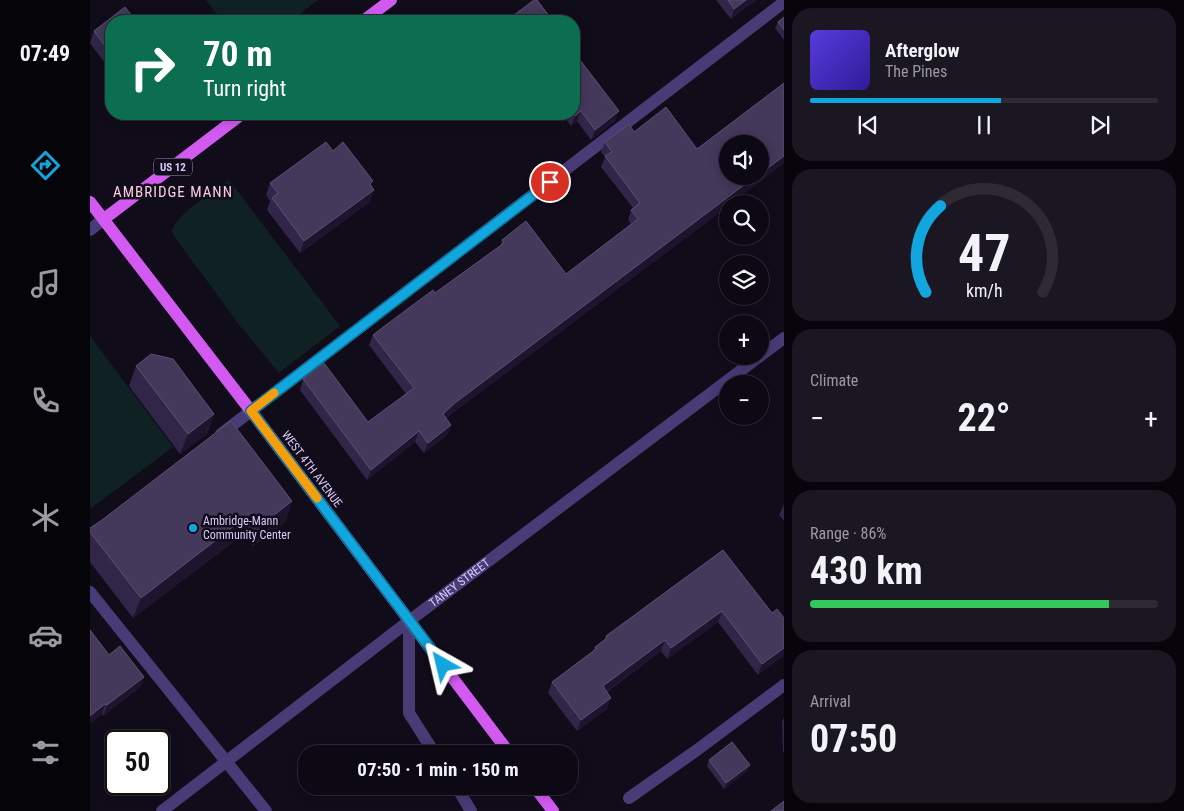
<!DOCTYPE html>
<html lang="en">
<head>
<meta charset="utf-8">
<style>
  :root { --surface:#0d0914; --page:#1b1722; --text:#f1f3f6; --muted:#9a9aa0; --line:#2d2a34; --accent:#12a6de }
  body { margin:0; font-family:"Roboto Condensed",sans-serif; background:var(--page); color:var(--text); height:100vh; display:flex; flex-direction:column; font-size:19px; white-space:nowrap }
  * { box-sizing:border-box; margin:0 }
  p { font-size:16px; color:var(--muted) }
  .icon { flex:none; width:28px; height:28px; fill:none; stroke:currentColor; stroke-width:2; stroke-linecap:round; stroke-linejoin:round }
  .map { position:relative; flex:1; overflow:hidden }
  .panel { display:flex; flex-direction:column; gap:8px; padding:8px; background:#07050b; width:400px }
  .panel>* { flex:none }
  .guide { position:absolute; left:15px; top:15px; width:475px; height:105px; border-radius:20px; box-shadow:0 2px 12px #0003,0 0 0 1px var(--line); background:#0b6e4f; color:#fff; overflow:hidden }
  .tools { position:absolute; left:629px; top:135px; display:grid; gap:10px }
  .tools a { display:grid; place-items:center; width:50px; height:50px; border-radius:50%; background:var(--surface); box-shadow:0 2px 12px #0003,0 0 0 1px var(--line); font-size:25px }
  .speed { position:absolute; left:15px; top:730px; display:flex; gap:10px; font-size:25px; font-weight:700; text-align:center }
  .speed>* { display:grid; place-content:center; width:65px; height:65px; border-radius:50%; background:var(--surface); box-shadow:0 2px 12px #0003,0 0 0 1px var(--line); line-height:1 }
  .speed .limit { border:2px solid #111; border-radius:8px; background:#fff; color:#111 }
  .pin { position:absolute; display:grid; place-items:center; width:42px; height:42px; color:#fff; margin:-21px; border:2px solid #fff; border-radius:50%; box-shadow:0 1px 5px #0007 }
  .me { position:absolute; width:55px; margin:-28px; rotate:323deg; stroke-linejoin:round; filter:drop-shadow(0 0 4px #0008) }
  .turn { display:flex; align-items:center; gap:18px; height:105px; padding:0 15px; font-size:22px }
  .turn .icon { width:65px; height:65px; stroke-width:2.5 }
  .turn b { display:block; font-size:35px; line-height:42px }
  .big { font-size:38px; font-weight:700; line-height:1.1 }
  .panel .tile { flex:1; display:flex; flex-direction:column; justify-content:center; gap:8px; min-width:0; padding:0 18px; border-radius:20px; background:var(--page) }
  .panel .dial { align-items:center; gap:0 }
  .dial svg { height:130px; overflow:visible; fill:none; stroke:var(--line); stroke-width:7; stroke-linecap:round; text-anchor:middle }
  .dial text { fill:var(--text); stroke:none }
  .song { display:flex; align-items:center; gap:15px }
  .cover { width:60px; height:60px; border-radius:8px; background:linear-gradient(135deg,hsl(250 70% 55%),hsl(250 70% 35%)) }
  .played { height:5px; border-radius:2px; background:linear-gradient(90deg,var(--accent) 55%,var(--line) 55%) }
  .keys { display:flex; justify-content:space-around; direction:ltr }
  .heat { display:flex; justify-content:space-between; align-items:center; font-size:28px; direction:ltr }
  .charge { height:8px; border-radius:4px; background:linear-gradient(90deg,#34c759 86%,var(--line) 0) }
  .trip { position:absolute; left:208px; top:745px; width:280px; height:50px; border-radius:20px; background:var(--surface); box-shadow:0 2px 12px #0003,0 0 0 1px var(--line); font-weight:700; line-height:50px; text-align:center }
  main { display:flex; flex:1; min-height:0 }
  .tabs { display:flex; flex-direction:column; width:90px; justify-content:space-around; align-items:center; background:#050408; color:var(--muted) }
  .tabs .icon { width:35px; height:35px }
  .tabs .selected { color:var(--accent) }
  .tabs b { font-size:22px; color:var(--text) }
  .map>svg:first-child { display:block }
</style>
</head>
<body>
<main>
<nav class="tabs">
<b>07:49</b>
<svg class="icon selected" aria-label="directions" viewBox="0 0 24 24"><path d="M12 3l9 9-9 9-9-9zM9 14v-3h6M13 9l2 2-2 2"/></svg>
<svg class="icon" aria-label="music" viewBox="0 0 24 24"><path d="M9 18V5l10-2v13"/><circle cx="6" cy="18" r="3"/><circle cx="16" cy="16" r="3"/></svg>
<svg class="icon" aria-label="phone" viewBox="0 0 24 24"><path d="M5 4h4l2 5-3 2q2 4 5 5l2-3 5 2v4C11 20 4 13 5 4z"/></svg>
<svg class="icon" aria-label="climate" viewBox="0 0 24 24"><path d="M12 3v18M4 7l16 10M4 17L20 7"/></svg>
<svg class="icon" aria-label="car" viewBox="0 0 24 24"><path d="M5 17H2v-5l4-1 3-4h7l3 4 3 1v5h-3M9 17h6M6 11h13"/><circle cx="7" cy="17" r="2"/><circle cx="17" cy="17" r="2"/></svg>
<svg class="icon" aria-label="filters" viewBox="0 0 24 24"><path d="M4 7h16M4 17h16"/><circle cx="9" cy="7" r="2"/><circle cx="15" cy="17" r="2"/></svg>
</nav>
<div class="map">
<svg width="694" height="811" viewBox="0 0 694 811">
  <rect width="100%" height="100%" fill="#110c1a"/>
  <g fill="#102124">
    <path d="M116 0H228L201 21H132Z"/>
    <path d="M139 180 250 326 189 373 150 326 84 236 82 230C93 208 120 195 139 180Z"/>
    <path d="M0 336 83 447 0 509Z"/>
  </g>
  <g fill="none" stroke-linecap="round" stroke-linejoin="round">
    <g stroke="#483b76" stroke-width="12">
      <path d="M0 230 14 219"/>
      <path d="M670 356 694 338"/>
      <path d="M131 434 694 2"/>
      <path d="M0 592 176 811"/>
      <path d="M319 621V713L345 754"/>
      <path d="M366 786 381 811"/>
      <path d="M539 798 607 750 694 685"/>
      <path id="s1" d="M72 811 319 621 670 356"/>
    </g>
    <g stroke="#d35af1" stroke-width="12">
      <path d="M273 21 301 0"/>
      <path d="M0 202 161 411 420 754"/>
      <path d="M14 219 152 114"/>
      <path d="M444 786 463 811"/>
    </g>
  </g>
  <g fill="#322648">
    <path d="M626 0H666L641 19Z"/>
    <path d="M694 17V40L685 28 688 22Z"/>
    <path d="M21 21V71L0 43 4 31Z"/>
    <path d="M484 52 525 121 501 140 487 121 481 126 472 114H484Z"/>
    <path d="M694 83V163L640 204H638V206L361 414 356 419 361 425 357 435 334 453 325 442 277 480 210 390 213 379 278 422 316 394 279 345 283 335 345 293 410 246 412 240 476 274 541 224 538 220 541 210 543 208 511 167 515 157 511 152 515 142 544 132 607 149Z"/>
    <path d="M243 151 282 187 280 202 210 253 177 210 180 201 176 195 180 183Z"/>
    <path d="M46 366 124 414 117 434 90 454 39 386Z"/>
    <path d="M202 501 195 522 163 546 154 534 43 618 0 562V528Z"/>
    <path d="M694 504V521L689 515Z"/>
    <path d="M633 550 682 613 694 618 668 675 628 622 577 659 571 651 517 692V709L487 731 458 693 462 682 503 651 505 647 514 641 516 636Z"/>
    <path d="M0 630 19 655 54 677 50 687 13 716 12 714 0 723Z"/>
    <path d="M694 717V752H693L692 722Z"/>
    <path d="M619 760 657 771 634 789 617 766Z"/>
  </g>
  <g fill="#1e142d">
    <path d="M656 0H666L641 19 644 9Z"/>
    <path d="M491 111 487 121 481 126 485 116Z"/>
    <path d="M529 111 525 121 501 140 505 130Z"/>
    <path d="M694 156V163L640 204H638V206L361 414 349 425 353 414 365 403 666 176H670V174Z"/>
    <path d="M284 190 280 202 210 253 214 241Z"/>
    <path d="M124 414 117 434 90 454 98 434Z"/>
    <path d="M361 425 357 435 334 453 338 443Z"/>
    <path d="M329 431 325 442 277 480 281 470Z"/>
    <path d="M202 501 195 522 163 546 170 526Z"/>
    <path d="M161 513 154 534 43 618 51 598Z"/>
    <path d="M632 611 628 622 577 659 581 648Z"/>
    <path d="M575 640 571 651 509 697 513 686Z"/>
    <path d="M694 648V656L668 675 672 664Z"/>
    <path d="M54 677 50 687 13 716 17 705Z"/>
    <path d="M521 698 517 709 487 731 491 720Z"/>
    <path d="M15 704 12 714 0 723V716Z"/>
    <path d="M660 765 657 771 634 789 636 783Z"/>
  </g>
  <g fill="#44385b" stroke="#5b4f74">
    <path d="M444 0H447L463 21H416Z"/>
    <path d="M638 0H656L644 9Z"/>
    <path d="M35 7 46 21H21V54L4 31Z"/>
    <path d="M694 17V30L688 22Z"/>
    <path d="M484 52 529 111 505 130 491 111 485 116 483 114Z"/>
    <path d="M694 83V156L670 174V144H638V176H666L365 403 353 414 361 425 338 443 329 431 281 470 213 379 234 363 278 422 324 388 283 335 296 325 343 290 345 293 414 243 412 240 436 221 476 274 548 219 541 210 550 203 515 156 522 152 515 142 539 124 544 132 576 107 607 149Z"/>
    <path d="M236 142 243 151 253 142 283 181 280 184 284 190 214 241 182 198 188 193 180 183Z"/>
    <path d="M61 354 83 359 124 414 98 434 46 366Z"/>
    <path d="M141 421 202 501 170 526 161 513 51 598 0 532V528L12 520Z"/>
    <path d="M633 550 682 613 687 609 694 618V648L672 664 632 611 581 648 575 640 513 686 521 698 491 720 462 682 506 649 505 647 517 638 516 636Z"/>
    <path d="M0 630 19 655 30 646 54 677 17 705 15 704 0 716Z"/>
    <path d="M642 742 660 765 636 783 619 760Z"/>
    <path d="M694 801V811H681Z"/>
  </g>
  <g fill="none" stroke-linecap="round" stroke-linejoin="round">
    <g stroke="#0c6c90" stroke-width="12">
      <path id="route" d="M353 665 161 411 460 182"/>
    </g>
    <use href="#route" stroke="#12a6de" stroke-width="9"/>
    <path stroke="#f59e0b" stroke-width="9" d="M184 393 161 411 227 498"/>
  </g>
  <circle fill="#12a6de" stroke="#110c1a" stroke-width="2" cx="103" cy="528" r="5"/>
  <g text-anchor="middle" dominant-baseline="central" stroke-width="5" stroke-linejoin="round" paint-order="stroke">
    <rect fill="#110c1a" stroke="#9c91b8" stroke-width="1" x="64" y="158.5" width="38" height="17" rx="4"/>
    <g font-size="11" font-weight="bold" fill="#d8cafb">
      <text x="83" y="167">US 12</text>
    </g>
    <g font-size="12" fill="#d8cafb" stroke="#110c1a">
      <text transform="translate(222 469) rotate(53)">WEST 4TH AVENUE</text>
      <text stroke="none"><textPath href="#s1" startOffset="375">TANEY STREET</textPath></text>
    </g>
    <g font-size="12" fill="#d8cafb" stroke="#110c1a" text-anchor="start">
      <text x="113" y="521">Ambridge-Mann<tspan x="113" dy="14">Community Center</tspan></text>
    </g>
    <g font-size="15" letter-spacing="1" fill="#fbcce1" stroke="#110c1a">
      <text x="83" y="192">AMBRIDGE MANN</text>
    </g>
  </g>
</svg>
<div class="tools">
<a><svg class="icon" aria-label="sound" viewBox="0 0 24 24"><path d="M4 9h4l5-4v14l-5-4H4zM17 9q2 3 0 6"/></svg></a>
<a><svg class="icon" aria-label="search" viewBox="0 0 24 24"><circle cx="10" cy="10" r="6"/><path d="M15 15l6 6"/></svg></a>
<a><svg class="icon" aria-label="layers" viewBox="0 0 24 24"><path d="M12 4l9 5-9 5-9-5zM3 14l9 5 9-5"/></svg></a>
<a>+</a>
<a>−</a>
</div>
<div class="speed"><div class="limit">50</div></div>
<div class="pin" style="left:460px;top:182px;background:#d93025"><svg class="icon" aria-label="arrive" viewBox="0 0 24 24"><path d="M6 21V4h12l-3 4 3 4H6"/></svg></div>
<svg class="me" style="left:353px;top:665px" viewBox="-20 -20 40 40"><path d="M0-17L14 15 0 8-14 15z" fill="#12a6de" stroke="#fff" stroke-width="4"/></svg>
<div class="trip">07:50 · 1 min · 150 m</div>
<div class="guide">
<div class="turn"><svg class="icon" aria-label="right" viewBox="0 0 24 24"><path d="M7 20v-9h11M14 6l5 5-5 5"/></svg><div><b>70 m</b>Turn right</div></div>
</div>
</div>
<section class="panel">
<div class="tile">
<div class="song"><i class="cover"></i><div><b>Afterglow</b><p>The Pines</p></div></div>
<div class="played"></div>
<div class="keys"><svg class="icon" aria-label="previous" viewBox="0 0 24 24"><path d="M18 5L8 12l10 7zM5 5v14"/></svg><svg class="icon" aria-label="pause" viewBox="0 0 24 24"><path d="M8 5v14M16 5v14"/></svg><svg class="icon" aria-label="next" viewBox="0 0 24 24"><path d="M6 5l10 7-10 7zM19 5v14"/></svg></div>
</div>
<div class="tile dial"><svg viewBox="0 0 100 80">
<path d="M14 69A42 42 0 1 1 86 69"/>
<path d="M14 69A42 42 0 0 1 23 16" stroke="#12a6de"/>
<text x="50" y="56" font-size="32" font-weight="700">47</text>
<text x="50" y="72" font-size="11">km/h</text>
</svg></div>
<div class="tile"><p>Climate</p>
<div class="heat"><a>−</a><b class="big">22°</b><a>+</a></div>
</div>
<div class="tile"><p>Range · 86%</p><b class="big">430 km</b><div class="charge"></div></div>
<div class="tile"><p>Arrival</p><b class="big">07:50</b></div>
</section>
</main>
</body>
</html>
